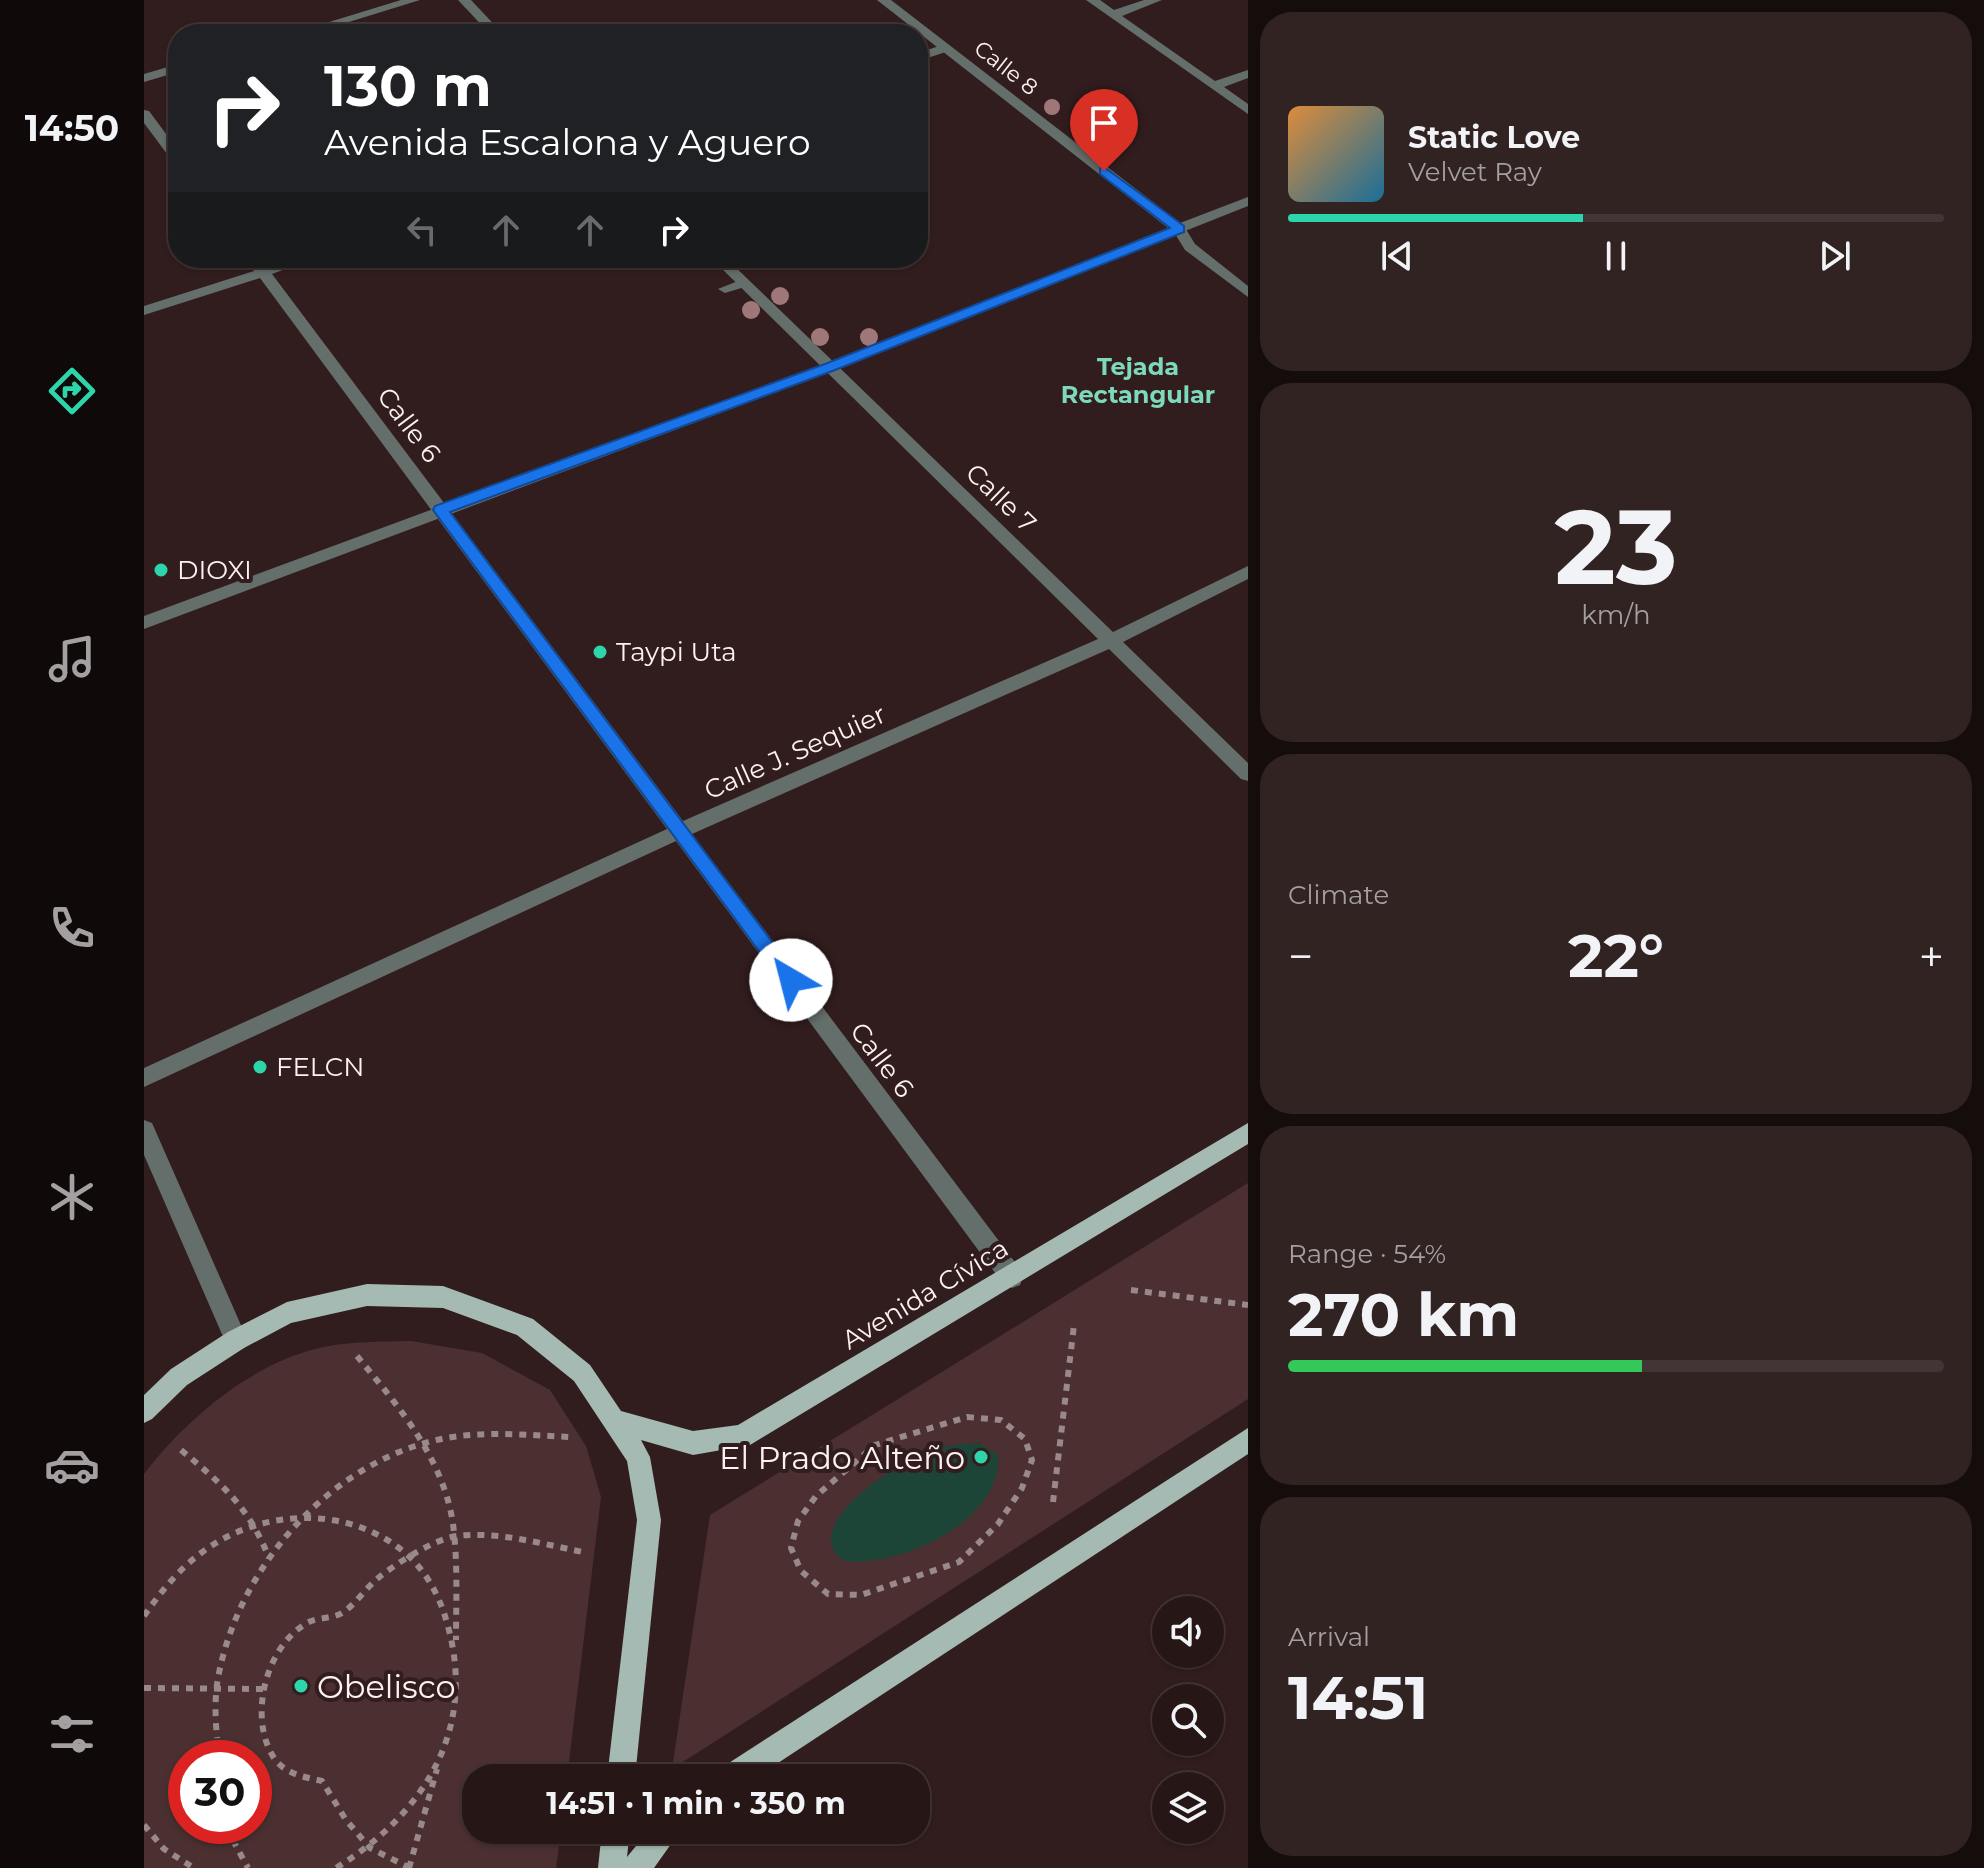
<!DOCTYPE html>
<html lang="en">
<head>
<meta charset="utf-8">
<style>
  :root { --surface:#261616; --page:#322323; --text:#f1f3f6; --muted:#a49fa1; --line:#423535; --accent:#2dd5ab }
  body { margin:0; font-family:Montserrat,sans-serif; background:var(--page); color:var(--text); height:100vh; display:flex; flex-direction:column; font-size:30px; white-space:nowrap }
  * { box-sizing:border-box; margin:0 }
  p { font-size:26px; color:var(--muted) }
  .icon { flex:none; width:44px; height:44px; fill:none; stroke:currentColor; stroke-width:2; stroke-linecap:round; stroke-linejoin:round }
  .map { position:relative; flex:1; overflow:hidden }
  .sheet { display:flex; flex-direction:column; gap:12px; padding:12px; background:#150c0c; width:736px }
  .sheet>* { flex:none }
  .guide { position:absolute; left:24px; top:24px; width:760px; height:244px; border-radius:32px; box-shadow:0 2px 6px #0004,0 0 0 2px var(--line); background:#202124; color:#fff; overflow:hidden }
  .controls { position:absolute; left:1008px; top:1596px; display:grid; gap:16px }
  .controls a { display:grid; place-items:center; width:72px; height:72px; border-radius:50%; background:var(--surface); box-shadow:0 2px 6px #0004,0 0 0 2px var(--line); font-size:40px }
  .speed { position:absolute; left:24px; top:1740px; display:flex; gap:16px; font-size:40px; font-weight:700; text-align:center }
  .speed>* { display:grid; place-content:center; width:104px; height:104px; border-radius:50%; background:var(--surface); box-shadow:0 2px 6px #0004,0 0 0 2px var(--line); line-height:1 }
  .speed .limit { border:12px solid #d22; background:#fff; color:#111 }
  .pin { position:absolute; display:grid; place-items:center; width:68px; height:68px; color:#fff; margin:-82px -34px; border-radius:50% 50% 50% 0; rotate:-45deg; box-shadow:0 0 8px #0007 }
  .pin .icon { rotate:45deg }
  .me { position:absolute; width:88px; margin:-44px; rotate:323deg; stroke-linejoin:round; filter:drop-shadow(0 0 6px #0008) }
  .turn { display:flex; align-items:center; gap:28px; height:168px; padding:0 24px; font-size:36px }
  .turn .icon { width:104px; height:104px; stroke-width:2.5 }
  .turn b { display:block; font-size:56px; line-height:68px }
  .lanes { display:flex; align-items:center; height:76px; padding:0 24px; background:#0003; justify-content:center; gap:40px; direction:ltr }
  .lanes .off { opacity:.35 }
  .big { font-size:60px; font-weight:700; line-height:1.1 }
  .sheet .card { flex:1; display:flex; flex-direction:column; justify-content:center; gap:12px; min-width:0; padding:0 28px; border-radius:32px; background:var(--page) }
  .sheet .dial { align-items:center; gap:0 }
  .dial b { font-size:104px; line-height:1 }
  .song { display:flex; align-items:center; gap:24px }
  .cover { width:96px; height:96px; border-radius:12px; background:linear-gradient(135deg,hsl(30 70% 55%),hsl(200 70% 35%)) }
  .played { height:8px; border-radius:4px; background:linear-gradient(90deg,var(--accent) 45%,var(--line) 45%) }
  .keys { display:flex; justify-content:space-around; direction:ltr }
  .heat { display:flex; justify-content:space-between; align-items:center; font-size:44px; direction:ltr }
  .charge { height:12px; border-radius:6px; background:linear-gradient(90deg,#34c759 54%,var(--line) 0) }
  .trip { position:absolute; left:318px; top:1764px; width:468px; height:80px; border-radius:32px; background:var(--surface); box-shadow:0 2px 6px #0004,0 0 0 2px var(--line); font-weight:700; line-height:80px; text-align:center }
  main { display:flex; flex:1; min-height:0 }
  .menu { display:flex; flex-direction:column; width:144px; justify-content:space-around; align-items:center; background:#0f0909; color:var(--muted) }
  .menu .icon { width:56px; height:56px }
  .menu .active { color:var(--accent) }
  .menu b { font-size:36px; color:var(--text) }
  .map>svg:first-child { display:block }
</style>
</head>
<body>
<main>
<nav class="menu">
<b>14:50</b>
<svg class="icon active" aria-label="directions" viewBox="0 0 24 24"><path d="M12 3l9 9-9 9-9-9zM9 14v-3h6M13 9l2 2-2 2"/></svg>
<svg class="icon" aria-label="music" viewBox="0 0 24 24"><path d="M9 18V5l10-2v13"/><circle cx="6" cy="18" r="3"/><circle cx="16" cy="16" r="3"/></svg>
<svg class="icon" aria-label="phone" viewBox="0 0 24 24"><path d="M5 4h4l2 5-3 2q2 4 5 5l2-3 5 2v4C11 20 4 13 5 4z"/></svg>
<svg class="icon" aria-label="climate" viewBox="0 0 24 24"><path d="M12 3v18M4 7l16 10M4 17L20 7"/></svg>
<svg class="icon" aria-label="car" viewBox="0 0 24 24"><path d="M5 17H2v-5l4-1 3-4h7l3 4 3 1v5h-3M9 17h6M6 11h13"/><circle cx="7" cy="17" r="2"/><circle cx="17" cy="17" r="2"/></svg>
<svg class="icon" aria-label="filters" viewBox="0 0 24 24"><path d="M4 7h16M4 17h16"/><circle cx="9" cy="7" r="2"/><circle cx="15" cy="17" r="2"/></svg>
</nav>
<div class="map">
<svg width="1104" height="1868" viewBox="0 0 1104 1868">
  <rect width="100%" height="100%" fill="#321d1e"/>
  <g fill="#4c3031" fill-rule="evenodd">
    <path d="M1104 1183V1399L528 1769 566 1515Z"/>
    <path d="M267 1341 338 1353 406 1390 442 1446 457 1497 423 1778H332V1830H417L412 1868H0V1474C42 1419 110 1361 180 1347 208 1341 238 1342 267 1341ZM42 1758H110V1826H42Z"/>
  </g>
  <path fill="#1c4538" d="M836 1443 854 1455C858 1514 779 1555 729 1560 720 1561 708 1564 699 1560 694 1558 689 1551 688 1546 678 1512 750 1466 776 1455 795 1446 815 1444 836 1443Z"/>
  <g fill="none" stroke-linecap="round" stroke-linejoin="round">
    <g stroke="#998989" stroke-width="6" stroke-dasharray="7 7" stroke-linecap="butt">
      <path d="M987 1290 1104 1305"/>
      <path d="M213 1356C254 1406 299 1457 309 1524 314 1562 312 1601 312 1640"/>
      <path d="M823 1417 857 1420 881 1439 888 1460 878 1488 854 1524 815 1562 717 1595 684 1594 657 1571 647 1548 654 1521 672 1496 731 1445Z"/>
      <path d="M37 1450C78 1484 105 1507 125 1558"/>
      <path d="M909 1502 930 1325"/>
      <path d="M0 1616C16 1593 34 1570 57 1553 115 1509 202 1504 260 1552 282 1570 296 1597 303 1623 334 1729 280 1814 192 1868"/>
      <path d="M0 1688 119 1689"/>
      <path d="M75 1758C72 1730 69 1701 75 1673 96 1569 179 1472 281 1443 328 1429 379 1435 427 1437"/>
      <path d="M0 1825 20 1849 50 1868"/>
      <path d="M87 1826 91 1844 104 1868"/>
      <path d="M265 1868 293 1769"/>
      <path d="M266 1868 226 1848 202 1820 178 1781C160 1777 141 1774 130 1758 104 1718 121 1647 163 1623 173 1617 188 1619 198 1613 211 1605 221 1589 233 1579 251 1564 290 1539 313 1536 354 1531 398 1544 439 1552"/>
    </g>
    <path fill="#646e6a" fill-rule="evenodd" d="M599 279 604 280V286L581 293 574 289Z"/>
    <g fill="#646e6a" fill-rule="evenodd">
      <path d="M257 0H276L166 34H146Z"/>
      <path d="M314 0H327L359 34H346Z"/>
      <path d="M942 0H956L970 10 1000 0H1018L978 16 1071 81 1104 70V78L1080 87 1104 104V114Z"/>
      <path d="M801 44 805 45V51L774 61V53Z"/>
      <path d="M34 64V72L0 82V74Z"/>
      <path d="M0 110 5 111 34 150V163L29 162 0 123Z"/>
      <path d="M1035 225 1040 226 1051 244 1104 286V297L1041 250 1028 229Z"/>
      <path d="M101 258H115L122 267 149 258H171L128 274 539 821 954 639 567 258H582L969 632 1104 566V579L979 642 1104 763V781L1097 779 965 649 548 834 876 1269 879 1277 876 1285 868 1288 860 1285 532 841 0 1087V1068L523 829 116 278 0 315V306L110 271Z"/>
    </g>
    <g fill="#646e6a" fill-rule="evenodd">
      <path d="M733 0H747L1036 223 1104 197V206L691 370 0 629V616L681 364 1024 228Z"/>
      <path d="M0 1120 8 1123 100 1332 104 1340 100 1348 92 1351 84 1348 0 1155Z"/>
    </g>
    <g fill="#a4bab2" fill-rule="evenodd">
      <path d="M1104 1123V1144L606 1445 549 1455 497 1440 506 1457 517 1520 491 1778H463L493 1520 483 1461 430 1381 373 1335 299 1308 223 1306 147 1323 100 1348 43 1385 8 1419 0 1423V1395L27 1369 84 1332 143 1302 223 1284 299 1286 389 1319 446 1365 477 1411 549 1431 594 1425Z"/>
      <path d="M1104 1428V1454L611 1778H573L577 1768Z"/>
      <path d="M458 1830H486L483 1857 505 1830H537L510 1868H454Z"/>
    </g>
  </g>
  <g fill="#9f7778">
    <circle cx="908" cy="107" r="8"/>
    <circle cx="636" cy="296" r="9"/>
    <circle cx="607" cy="310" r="9"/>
    <circle cx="676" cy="337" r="9"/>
    <circle cx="725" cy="337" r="9"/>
  </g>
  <path fill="#1a73e8" stroke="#114b97" stroke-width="2" d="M960 167 1040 226V232L691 370 306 512 653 975 656 980 653 985H640L289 510 291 506 681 364 1026 228 956 174V168Z"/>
  <g fill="#2dd5ab" stroke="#321d1e" stroke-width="3">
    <circle cx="17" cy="570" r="8"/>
    <circle cx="456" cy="652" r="8"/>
    <circle cx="116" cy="1067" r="8"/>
    <circle cx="837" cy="1457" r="8"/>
    <circle cx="157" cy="1686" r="8"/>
  </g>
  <g text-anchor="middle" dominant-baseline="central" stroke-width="8" stroke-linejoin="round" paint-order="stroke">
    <g font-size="22" fill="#fdf2f1" stroke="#321d1e">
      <text transform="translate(862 68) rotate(38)">Calle 8</text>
    </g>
    <g font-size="24" font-weight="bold" fill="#7cd9bb" stroke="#321d1e">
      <text x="994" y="366">Tejada<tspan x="994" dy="28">Rectangular</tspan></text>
    </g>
    <g font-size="26" fill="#fdf2f1" stroke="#321d1e">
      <text transform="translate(265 425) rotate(53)">Calle 6</text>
      <text transform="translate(857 498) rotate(44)">Calle 7</text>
      <text transform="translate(651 752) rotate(-24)">Calle J. Sequier</text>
      <text transform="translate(738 1060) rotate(53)">Calle 6</text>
      <text transform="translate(781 1294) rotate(-31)">Avenida Cívica</text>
    </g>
    <g font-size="26" fill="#fdf2f1" stroke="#321d1e" text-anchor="start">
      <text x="33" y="570">DIOXI</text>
      <text x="472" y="652">Taypi Uta</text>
      <text x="132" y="1067">FELCN</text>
    </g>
    <g font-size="32" fill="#fdf2f1" stroke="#321d1e" text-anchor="end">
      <text x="821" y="1457">El Prado Alteño</text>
      <text x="173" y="1686" text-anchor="start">Obelisco</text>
    </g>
  </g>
</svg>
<div class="controls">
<a><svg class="icon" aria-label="sound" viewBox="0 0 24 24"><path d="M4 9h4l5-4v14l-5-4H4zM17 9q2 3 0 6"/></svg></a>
<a><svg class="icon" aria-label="search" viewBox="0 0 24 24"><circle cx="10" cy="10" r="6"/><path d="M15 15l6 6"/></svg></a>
<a><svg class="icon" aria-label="layers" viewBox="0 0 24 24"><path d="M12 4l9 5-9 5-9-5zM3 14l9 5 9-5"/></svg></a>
</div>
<div class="speed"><div class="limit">30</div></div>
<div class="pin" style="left:960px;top:171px;background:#d93025"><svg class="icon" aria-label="arrive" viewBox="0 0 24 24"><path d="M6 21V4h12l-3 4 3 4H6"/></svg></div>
<svg class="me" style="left:647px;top:980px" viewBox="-20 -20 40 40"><circle r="19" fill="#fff"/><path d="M0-13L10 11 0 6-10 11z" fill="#1a73e8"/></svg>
<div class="trip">14:51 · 1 min · 350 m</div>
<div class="guide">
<div class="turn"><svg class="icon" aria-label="right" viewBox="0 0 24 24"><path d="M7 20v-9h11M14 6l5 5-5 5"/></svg><div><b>130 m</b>Avenida Escalona y Aguero</div></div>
<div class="lanes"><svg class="icon off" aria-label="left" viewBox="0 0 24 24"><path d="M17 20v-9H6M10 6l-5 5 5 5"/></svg><svg class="icon off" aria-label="ahead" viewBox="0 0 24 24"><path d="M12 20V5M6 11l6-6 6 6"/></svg><svg class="icon off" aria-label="ahead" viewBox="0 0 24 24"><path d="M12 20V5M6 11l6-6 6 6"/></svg><svg class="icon" aria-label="right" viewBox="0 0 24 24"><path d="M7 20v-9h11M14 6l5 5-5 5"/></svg></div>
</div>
</div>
<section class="sheet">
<div class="card">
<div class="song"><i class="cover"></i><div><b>Static Love</b><p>Velvet Ray</p></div></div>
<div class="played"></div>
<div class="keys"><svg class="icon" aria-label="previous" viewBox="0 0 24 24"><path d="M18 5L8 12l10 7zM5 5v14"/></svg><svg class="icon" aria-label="pause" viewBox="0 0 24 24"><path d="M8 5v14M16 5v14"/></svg><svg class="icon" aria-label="next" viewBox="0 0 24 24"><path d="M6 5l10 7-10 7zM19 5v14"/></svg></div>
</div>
<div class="card dial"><b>23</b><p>km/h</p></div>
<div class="card"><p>Climate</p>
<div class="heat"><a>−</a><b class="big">22°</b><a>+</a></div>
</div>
<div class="card"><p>Range · 54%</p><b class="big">270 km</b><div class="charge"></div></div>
<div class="card"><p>Arrival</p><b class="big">14:51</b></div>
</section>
</main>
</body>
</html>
